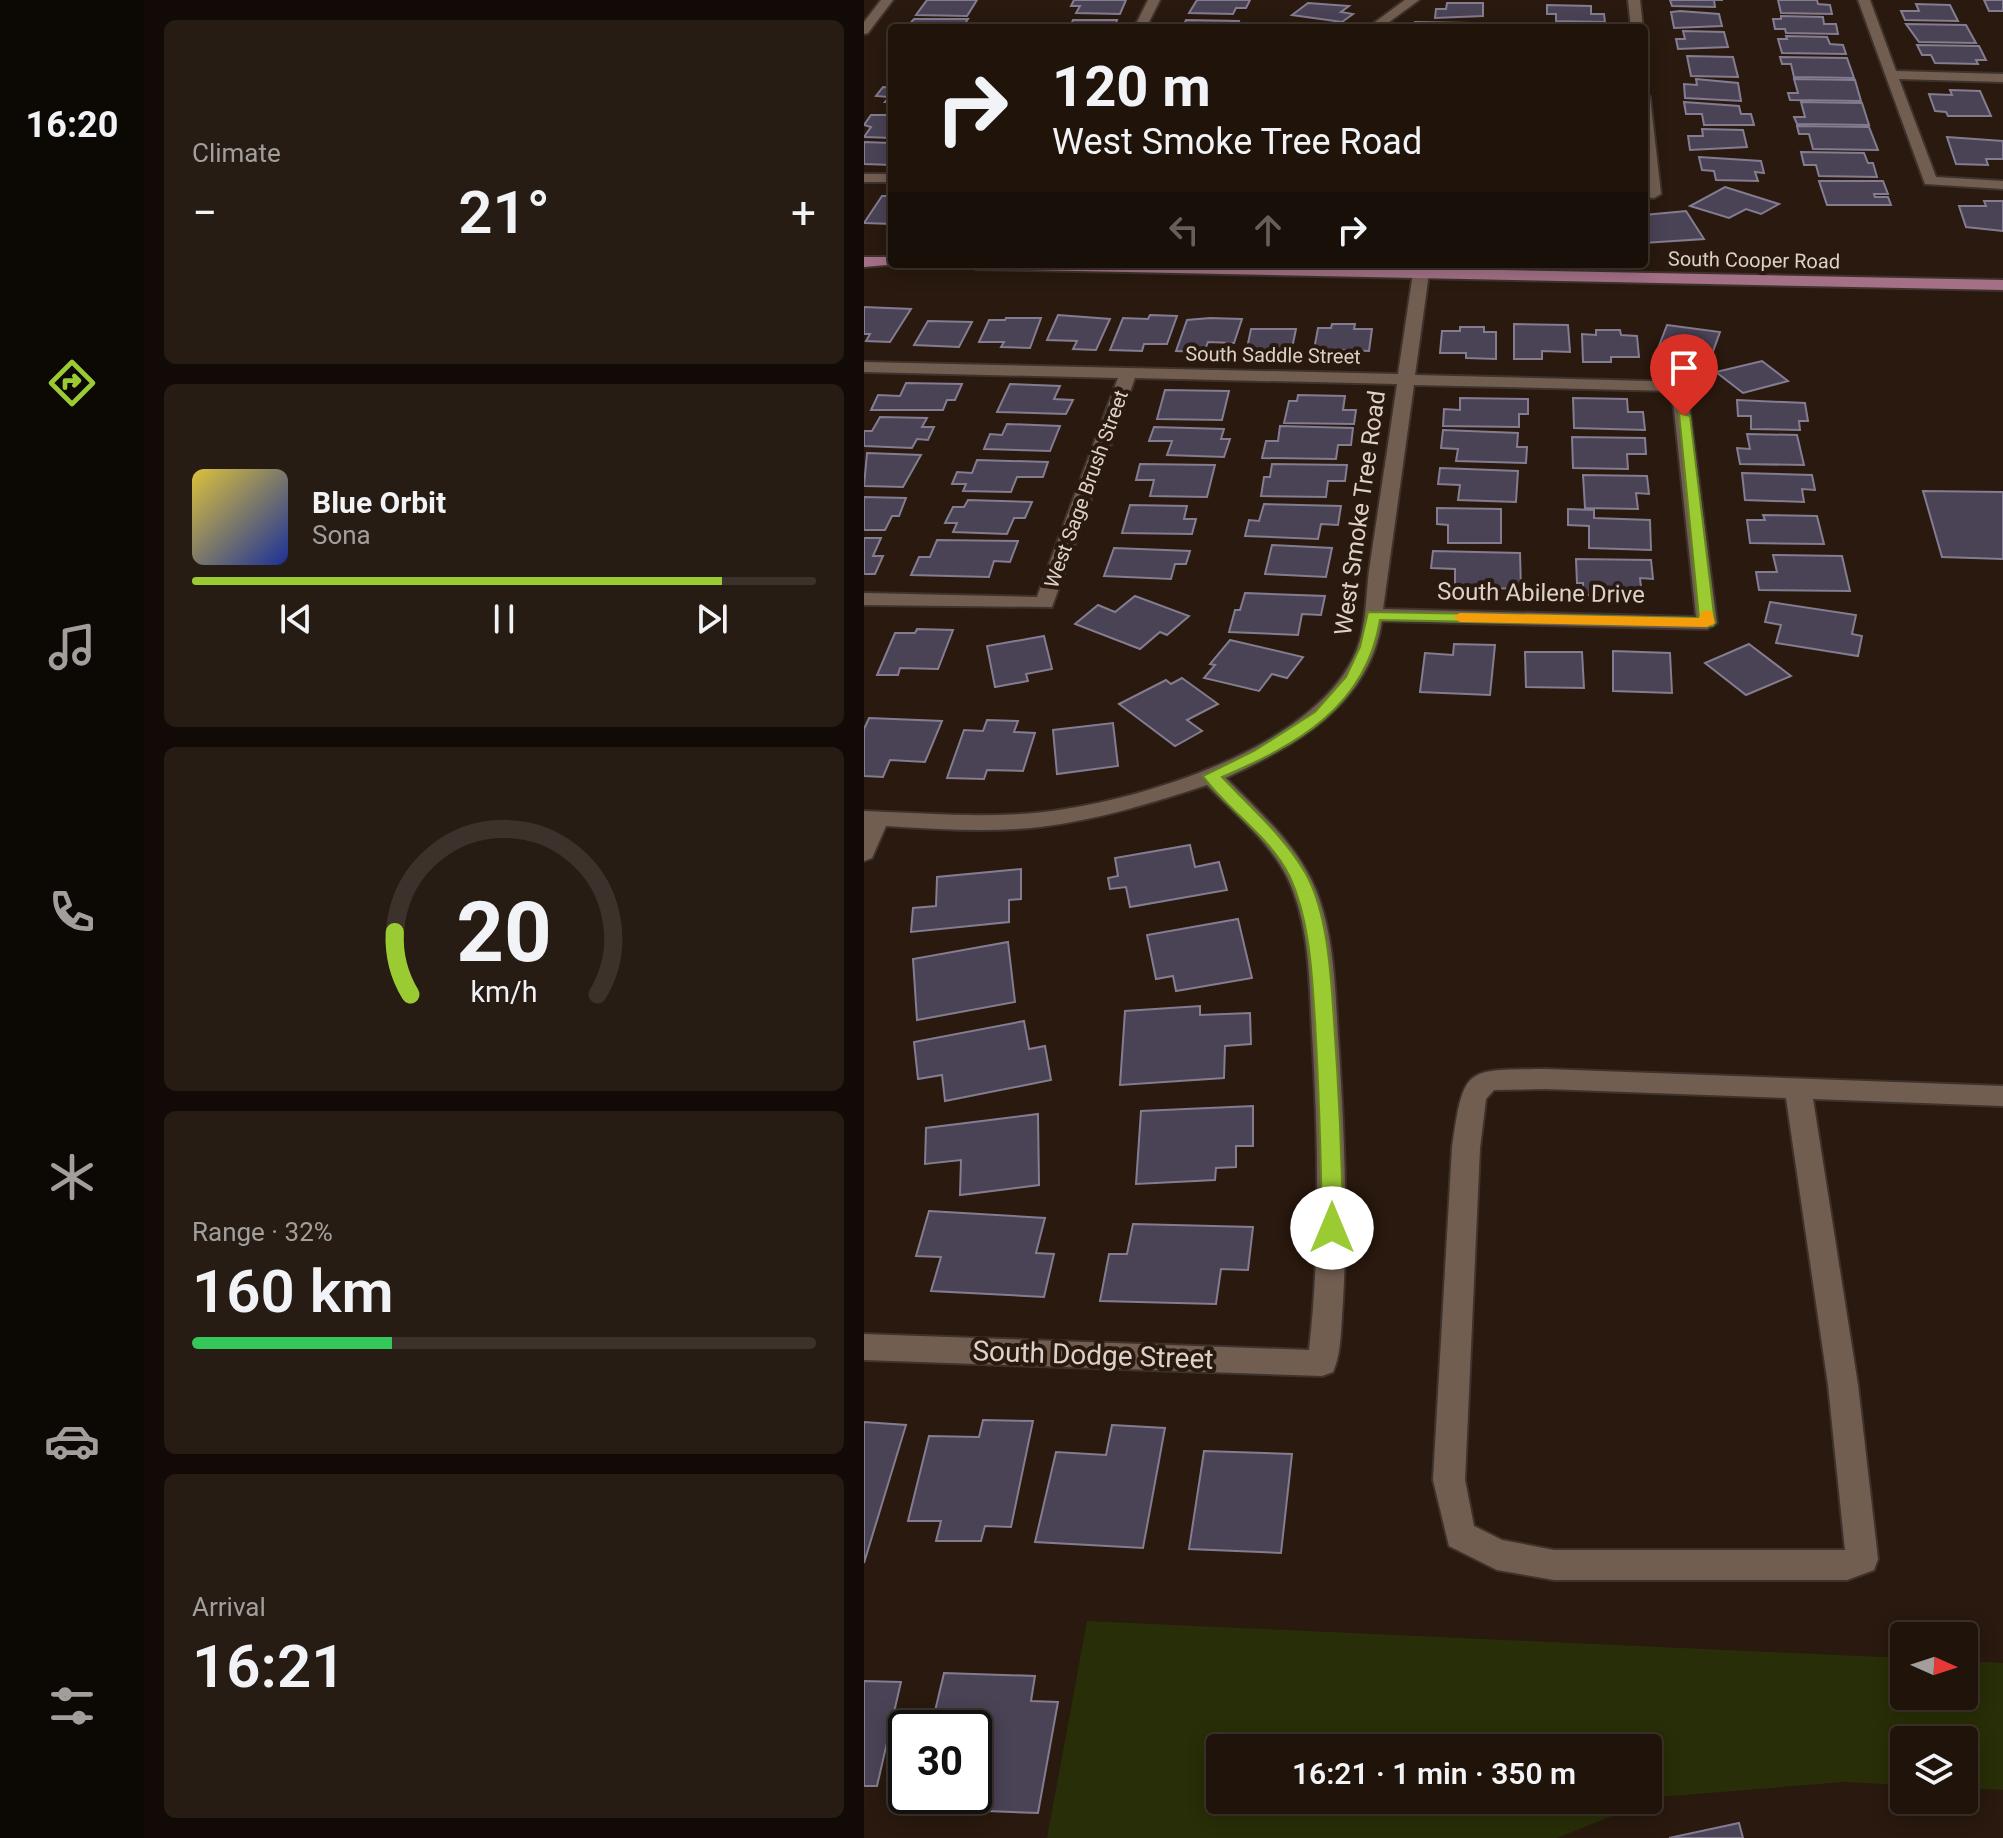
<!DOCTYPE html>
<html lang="en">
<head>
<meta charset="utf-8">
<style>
  :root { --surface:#1f130a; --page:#271c13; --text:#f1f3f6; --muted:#a19e9c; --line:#3c322b; --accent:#9bcb32 }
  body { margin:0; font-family:Roboto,sans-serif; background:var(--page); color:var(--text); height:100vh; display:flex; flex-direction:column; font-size:30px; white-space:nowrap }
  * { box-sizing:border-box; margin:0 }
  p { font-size:26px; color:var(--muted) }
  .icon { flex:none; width:44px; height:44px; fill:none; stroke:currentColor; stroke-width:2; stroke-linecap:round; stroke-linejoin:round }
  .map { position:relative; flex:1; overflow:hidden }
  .panel { display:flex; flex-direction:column; gap:20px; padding:20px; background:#110a06; width:720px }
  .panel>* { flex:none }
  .top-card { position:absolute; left:24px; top:24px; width:760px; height:244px; border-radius:8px; box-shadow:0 4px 20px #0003,0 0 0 2px var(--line); background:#1f130a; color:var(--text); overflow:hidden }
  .needle { width:52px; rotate:93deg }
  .controls { position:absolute; left:1026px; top:1622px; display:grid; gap:16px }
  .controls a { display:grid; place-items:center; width:88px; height:88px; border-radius:8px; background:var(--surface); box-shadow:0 4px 20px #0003,0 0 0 2px var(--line); font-size:40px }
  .speed { position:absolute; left:24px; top:1710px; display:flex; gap:16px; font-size:40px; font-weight:700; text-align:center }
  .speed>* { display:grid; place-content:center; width:104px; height:104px; border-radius:50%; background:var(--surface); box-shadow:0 4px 20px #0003,0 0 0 2px var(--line); line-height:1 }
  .speed .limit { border:4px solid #111; border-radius:12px; background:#fff; color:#111 }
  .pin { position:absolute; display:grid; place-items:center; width:68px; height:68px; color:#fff; margin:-82px -34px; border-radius:50% 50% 50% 0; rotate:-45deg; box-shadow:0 0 8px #0007 }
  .pin .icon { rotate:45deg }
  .me { position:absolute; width:88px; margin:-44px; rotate:0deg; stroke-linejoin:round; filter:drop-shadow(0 0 6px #0008) }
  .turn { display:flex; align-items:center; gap:28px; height:168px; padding:0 32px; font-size:36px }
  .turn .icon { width:104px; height:104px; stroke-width:2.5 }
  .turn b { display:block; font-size:56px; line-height:68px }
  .lanes { display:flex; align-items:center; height:76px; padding:0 32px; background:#0003; justify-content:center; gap:40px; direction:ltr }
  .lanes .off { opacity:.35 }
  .big { font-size:60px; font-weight:600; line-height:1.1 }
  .panel .widget { flex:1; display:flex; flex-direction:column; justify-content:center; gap:12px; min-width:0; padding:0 28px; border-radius:12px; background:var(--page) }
  .panel .dial { align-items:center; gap:0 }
  .dial svg { height:208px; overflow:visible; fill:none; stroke:var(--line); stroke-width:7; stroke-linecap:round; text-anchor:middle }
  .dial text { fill:var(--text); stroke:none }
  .song { display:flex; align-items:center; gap:24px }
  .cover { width:96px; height:96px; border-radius:12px; background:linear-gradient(135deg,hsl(50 70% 55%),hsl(230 70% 35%)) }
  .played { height:8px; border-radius:4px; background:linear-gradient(90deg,var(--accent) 85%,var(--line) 85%) }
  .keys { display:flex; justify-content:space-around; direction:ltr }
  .heat { display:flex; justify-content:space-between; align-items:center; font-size:44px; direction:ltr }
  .charge { height:12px; border-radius:6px; background:linear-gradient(90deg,#34c759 32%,var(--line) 0) }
  .trip { position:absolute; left:342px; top:1734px; width:456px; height:80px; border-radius:8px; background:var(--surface); box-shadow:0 4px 20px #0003,0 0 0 2px var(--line); font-weight:600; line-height:80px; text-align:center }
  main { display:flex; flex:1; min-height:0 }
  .dock { display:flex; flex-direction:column; width:144px; justify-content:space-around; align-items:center; background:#0c0804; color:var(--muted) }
  .dock .icon { width:56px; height:56px }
  .dock .selected { color:var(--accent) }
  .dock b { font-size:36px; color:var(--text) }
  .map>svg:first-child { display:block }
</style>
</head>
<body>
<main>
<nav class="dock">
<b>16:20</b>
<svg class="icon selected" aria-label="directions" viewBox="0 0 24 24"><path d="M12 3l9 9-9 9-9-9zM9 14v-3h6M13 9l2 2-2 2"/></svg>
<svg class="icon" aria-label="music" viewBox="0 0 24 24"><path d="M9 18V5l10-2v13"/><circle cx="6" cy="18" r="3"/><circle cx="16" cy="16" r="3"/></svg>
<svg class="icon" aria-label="phone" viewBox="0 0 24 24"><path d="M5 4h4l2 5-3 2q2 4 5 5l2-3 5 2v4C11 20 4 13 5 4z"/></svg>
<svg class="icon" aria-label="climate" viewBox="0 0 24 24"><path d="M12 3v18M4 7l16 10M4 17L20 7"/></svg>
<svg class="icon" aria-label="car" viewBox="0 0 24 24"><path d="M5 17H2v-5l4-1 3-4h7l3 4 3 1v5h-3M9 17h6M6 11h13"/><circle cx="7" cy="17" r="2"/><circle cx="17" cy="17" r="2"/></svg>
<svg class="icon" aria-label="filters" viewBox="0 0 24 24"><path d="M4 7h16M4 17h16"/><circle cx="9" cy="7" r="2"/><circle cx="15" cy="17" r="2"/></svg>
</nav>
<section class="panel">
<div class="widget"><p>Climate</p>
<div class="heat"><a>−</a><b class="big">21°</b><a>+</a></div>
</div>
<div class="widget">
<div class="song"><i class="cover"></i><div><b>Blue Orbit</b><p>Sona</p></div></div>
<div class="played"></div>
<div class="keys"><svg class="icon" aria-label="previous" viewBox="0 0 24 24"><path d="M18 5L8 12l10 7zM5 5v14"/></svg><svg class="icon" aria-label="pause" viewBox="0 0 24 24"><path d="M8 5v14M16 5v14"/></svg><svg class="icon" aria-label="next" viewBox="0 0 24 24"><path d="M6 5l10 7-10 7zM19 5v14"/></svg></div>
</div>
<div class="widget dial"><svg viewBox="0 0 100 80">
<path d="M14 69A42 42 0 1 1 86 69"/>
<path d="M14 69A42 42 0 0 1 8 45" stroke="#9bcb32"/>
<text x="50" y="56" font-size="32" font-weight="700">20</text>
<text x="50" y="72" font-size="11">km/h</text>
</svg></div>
<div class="widget"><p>Range · 32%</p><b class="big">160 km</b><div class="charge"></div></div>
<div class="widget"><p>Arrival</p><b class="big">16:21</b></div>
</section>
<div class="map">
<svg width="1139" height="1838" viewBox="0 0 1139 1838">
  <rect width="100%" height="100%" fill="#29190e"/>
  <path fill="#282e07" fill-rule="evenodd" d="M223 1621 1040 1658V1696H1100V1661L1139 1663V1790L1100 1788V1740H1040V1785L980 1782 795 1797 693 1838H183ZM356 1748H784V1800H356Z"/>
  <g fill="#4a4255" stroke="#847c90" stroke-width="2">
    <path d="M63 0H113L103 16 52 15Z"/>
    <path d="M210 0H262L256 14 212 13 216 6H207Z"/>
    <path d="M333 0H386L382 8H372L369 14 325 13Z"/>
    <path d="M806 0H859H850L851 7 808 6Z"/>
    <path d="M914 0H953L954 4 966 5 968 14 917 13Z"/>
    <path d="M1120 0H1139V11H1125Z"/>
    <path d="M444 3 485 6 477 12 489 14 478 22 428 15Z"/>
    <path d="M583 3H619V16L571 18 572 9H582Z"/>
    <path d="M1052 4 1086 5 1094 21 1041 20 1037 11H1055Z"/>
    <path d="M683 5 727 6V14H740L741 22 692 21V14H683Z"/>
    <path d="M816 11 855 14 858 26 810 28 807 12Z"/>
    <path d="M917 16 959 17 960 24H972L974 34 922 33 921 29H911L909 19H917Z"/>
    <path d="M50 19H104L98 28H42Z"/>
    <path d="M209 20H253L250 28H194L206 27Z"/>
    <path d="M322 20 375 21 373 28H318Z"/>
    <path d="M551 22 604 23 603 28H550Z"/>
    <path d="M420 23 471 26 415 28Z"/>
    <path d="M1042 24 1102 25 1112 43 1055 42Z"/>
    <rect x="688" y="25" width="55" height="3"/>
    <path d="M819 31 860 32 864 47 814 49 812 39H821Z"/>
    <path d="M922 36 963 37 966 44 979 45 982 54 918 53 914 39H923Z"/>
    <path d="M1053 45 1115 46 1122 60H1112L1114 64 1071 63 1067 55H1058Z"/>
    <path d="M823 56 869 57 874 77 827 76Z"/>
    <path d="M916 57 983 58 990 78 930 77 927 64H918Z"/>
    <path d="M832 79 874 83 877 101 821 98 820 84 833 85Z"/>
    <path d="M930 79 991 80 997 101 926 100 924 93H934Z"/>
    <path d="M19 87 28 88V102H21L25 97 12 96Z"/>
    <path d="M1086 90 1116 91 1127 116H1084L1082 112 1071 111 1065 94 1088 95Z"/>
    <path d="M820 102 875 106 877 114H887L890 125H840L838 114H822Z"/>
    <path d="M937 102 998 103 1005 125 933 124 930 117H941Z"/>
    <path d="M7 115H28V138L0 137 7 127 0 125Z"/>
    <path d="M933 126 1005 127 1014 150 949 149 945 134H935Z"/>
    <path d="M838 129 879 130 883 147 826 150 824 136H839Z"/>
    <path d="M1083 137 1139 141V159H1122L1124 165 1092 164Z"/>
    <path d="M0 142 28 143V165L0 164Z"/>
    <path d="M937 152 1000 153 1004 163H1009L1013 177 955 176 952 165H940Z"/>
    <path d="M835 157 897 161 900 173 891 172 894 181 852 180 850 171 838 170Z"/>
    <path d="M955 181H1019L1024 194H1010L1011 197H1024L1027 205H963Z"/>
    <path d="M861 187 915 204 897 214 882 209 865 218 826 206Z"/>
    <path d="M18 196H28V224L0 223Z"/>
    <path d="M1120 201H1139V231L1102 227 1095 206H1122Z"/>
    <path d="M822 211 840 239 780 243V215Z"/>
    <path d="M0 307 47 309 26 342 2 341 6 334H0Z"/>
    <path d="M194 315 246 319 232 350 209 349 213 341 183 340Z"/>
    <path d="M286 315 313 316 303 344H280L278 351 246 350 259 318 284 319Z"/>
    <path d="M142 318H177L166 348 137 347 140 342H115L125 320H141Z"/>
    <path d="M346 318 378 319 370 343 344 342 340 352 312 351 323 320Z"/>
    <path d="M64 321 108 322 95 347 50 345Z"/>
    <path d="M468 324H491L490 329H508L505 351 478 350V355H449L454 328H467Z"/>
    <path d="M650 324 704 325 706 352 678 351V359H650Z"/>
    <path d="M803 325 856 332 847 357 819 353 816 362 790 359Z"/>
    <path d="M596 327H620V332H632V359L602 358V353H576L578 331H596Z"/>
    <path d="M387 329H432L427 353H382Z"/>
    <path d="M732 330H756L757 335 773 336 775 357H747V362H719L718 334 732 335Z"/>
    <path d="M898 361 924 381 879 393 852 372Z"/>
    <path d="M42 383 98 384 91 400H83L79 410H7L14 395 36 396Z"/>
    <path d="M146 384 196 386 190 399 209 400 202 414 133 412Z"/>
    <path d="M301 390 365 391 358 420 293 419Z"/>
    <path d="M434 395 481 396 479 410H492L490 424 420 423 425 401H433Z"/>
    <path d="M596 398 664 399V414H655V427L579 426 580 409 596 410Z"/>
    <path d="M709 398 763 399 764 412H779L781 430 710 428Z"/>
    <path d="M873 400 941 403 944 421H935L936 430 887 429V416H874Z"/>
    <path d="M16 417 63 418 58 427H70L64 440 53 439 48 448 0 446V431H8Z"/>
    <path d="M143 424 196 426 186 451 120 449 126 434 138 435Z"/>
    <path d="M416 426 489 428 487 445H474L472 459 398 458 402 441H414Z"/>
    <path d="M290 427 360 429 357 439H366L360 457 303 455 308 441H285Z"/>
    <path d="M579 430 654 433 653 447H663L662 463 592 461 594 449 577 448Z"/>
    <path d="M883 434 933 435 940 465 876 464 873 448 886 449Z"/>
    <path d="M708 437 781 438 782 454H763L764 469 709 468Z"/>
    <path d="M3 453 57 455 39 487 0 486Z"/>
    <path d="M113 460 184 462 179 477H153L147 492 99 491 102 484H88L93 472 108 473Z"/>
    <path d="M276 464 351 465 343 497 286 496 290 480H272Z"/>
    <path d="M408 464 483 465 481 481H464L462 497 397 496 400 477H406Z"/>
    <path d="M576 468 654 471 652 502 594 500 596 485 574 484Z"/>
    <path d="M878 473 948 475 951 490 938 489 940 502 881 500Z"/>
    <path d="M719 475 783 476 785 494 772 493 774 509 721 508Z"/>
    <path d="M1059 491 1139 492V559L1078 557Z"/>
    <path d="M0 497 42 498 35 516H28L21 530H0Z"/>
    <path d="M104 500 168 502 161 518H150L143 534 89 532 93 523H81L89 507H100Z"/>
    <path d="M400 504 477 506 474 525 457 524 454 539 381 536 385 520 395 521Z"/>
    <path d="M266 505 323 506 320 519H332L328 534 258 533Z"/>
    <path d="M573 508 637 509V543H584V525L573 524Z"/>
    <path d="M704 509 730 510V518L786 520 787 550 725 548V526L704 525Z"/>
    <path d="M899 515 953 516 960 544 886 543 883 520H901Z"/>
    <path d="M0 538H17L9 556H19L11 574H0Z"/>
    <path d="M73 540 154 541 146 562 130 561 125 577 47 575 55 557H66Z"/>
    <path d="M408 545 468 548 462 577 401 574Z"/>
    <path d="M250 548 326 551 322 564H311L307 579 240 576Z"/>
    <path d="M569 551 656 553 657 589 591 587V569L567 568Z"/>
    <path d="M909 555 978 556 986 591 895 590 892 572H913Z"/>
    <path d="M712 559 787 560 789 579 776 578 778 596 719 595V583H713Z"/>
    <path d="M381 593 461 596 457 615 438 614 434 635 365 632 371 610H376Z"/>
    <path d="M271 596 325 616 303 635 296 632 276 649 211 624 234 605 251 612Z"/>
    <path d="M906 602 992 615 988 634 998 636 994 656 912 643 917 625 901 622Z"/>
    <path d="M53 629 89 630 74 669 36 668 34 675H13L31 633H51Z"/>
    <path d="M180 636 188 669 162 674 164 681 131 687 123 646Z"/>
    <path d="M366 640 439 657 423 678 408 674 395 691 340 678 351 665 346 664Z"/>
    <path d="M590 644 631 645 626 695 556 692 561 653 589 655Z"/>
    <path d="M885 644 927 676 882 695 841 663Z"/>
    <path d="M749 651 806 653 808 693 749 691Z"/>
    <path d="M661 652H718L720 688 662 687Z"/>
    <path d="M318 678 354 704 323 720 338 731 311 746 255 704 302 680 307 684Z"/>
    <path d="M5 718 78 721 61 762 26 760 19 777 0 776V729Z"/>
    <path d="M123 720 154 721 150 732 171 733 159 771 123 770 120 779 83 778 100 730 119 731Z"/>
    <path d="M249 723 254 766 193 774 189 730Z"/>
    <path d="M326 845 331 867 355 862 363 890 266 907 262 887 246 889 244 878 254 876 251 858Z"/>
    <path d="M157 869V899L145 900V922L47 932 49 908 72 906 73 877Z"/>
    <path d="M374 919 388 978 312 991 309 976 292 979 283 935Z"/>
    <path d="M144 942 151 1002 53 1020 49 959Z"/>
    <path d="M336 1006V1015L386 1013 387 1044 361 1046 360 1078 256 1085 261 1011Z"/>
    <path d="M160 1021 165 1049 181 1046 187 1080 81 1101 78 1075 54 1079 50 1042Z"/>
    <path d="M389 1106V1146H372V1167L352 1168 351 1180 272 1184 277 1111Z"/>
    <path d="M174 1114 175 1185 96 1195 97 1160 61 1164 62 1128Z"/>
    <path d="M65 1211 181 1218 172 1253 190 1254 180 1297 67 1291 77 1257 52 1256Z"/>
    <path d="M269 1224 389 1227 384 1270 357 1269 352 1304 236 1301 245 1254H263Z"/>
    <path d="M119 1420 169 1421 147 1527 121 1526 117 1541H72L77 1521H44L65 1436 115 1437Z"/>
    <path d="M0 1422 42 1425 0 1563Z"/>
    <path d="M248 1425 301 1428 279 1548 171 1542 192 1452 242 1455Z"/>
    <path d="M340 1451 428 1454 417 1553 325 1549Z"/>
    <path d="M80 1673 171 1676 167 1701 194 1702 174 1813 48 1808 51 1796H110V1728H67Z"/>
    <path d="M0 1681 37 1682 13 1786H0Z"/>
    <path d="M875 1823 879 1838H805Z"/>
  </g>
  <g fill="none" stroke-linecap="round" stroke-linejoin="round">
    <g stroke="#3e322c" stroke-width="4">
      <g id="minor">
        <path d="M17 0H29L4 33 0 34V22Z"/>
        <path d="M284 0H296L282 28H270Z"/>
        <path d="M541 0H555L517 28H503Z"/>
        <path d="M764 0H776L779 28H767Z"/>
        <path d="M994 0H1006L1032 71 1139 74V82L1035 79 1072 177 1139 181V189L1061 184Z"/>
        <path d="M780 93 786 97 797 194 790 198 780 197 782 189Z"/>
        <rect x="0" y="174" width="28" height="8"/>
        <path d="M557 268 565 273 551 375 822 382 853 623 843 629 518 621C506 704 431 746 362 778 396 813 433 844 452 890 470 935 471 986 474 1034 480 1123 484 1212 479 1301 477 1323 478 1352 469 1372L458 1376 0 1360V1334L445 1350C457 1244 454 1138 448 1032 445 980 446 925 423 877 405 841 370 813 343 785 288 803 233 820 176 827 125 833 73 829 22 826L8 858 0 861V811C57 813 113 818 170 813 268 804 454 749 493 649 502 626 502 595 505 571 514 509 524 446 533 384L271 378 188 607 0 605V593L173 597 254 378 0 372V362L534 374 549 273ZM550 385 808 391 832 617 519 609Z"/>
        <path d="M682 1069 1139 1086V1106L949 1099 994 1385 1014 1559 1010 1570 983 1580H690L633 1570 585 1546 569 1480 588 1148C600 1065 601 1070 682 1069ZM682 1089 922 1098 964 1385 981 1550H690L638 1540 610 1526 601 1480 616 1148 622 1099 630 1090Z"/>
      </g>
    </g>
    <g stroke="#3e322c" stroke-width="4">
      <g id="major">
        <path d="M0 257H28V264H34L0 267Z"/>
        <path d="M104 264H335L1139 280V290L112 269Z"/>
      </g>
    </g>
    <use href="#minor" fill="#725e51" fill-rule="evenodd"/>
    <use href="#major" fill="#a37086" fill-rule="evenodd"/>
  </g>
  <path fill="#9bcb32" stroke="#658420" stroke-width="2" d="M815 413 826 416 851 623 849 626 516 620C502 707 433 745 358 777 387 808 421 837 442 874 464 914 467 976 470 1022 475 1091 478 1159 479 1228L476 1234 468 1237 461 1234 458 1228C457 1159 455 1090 451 1021 448 974 446 921 426 877 407 837 364 811 339 776L390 751 451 712 482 677 496 647 504 612 835 618Z"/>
  <path fill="#f59e0b" d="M842 610 848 612 851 623 843 627 596 622 589 617 596 613 835 618 837 612Z"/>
  <g text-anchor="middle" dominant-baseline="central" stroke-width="8" stroke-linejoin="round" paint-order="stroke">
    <g font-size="20" fill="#ddd2ca" stroke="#29190e">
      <text transform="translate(890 260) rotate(1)">South Cooper Road</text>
      <text transform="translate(409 355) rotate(1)">South Saddle Street</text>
      <text transform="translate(222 489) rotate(-70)">West Sage Brush Street</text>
    </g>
    <g font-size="24" fill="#ddd2ca" stroke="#29190e">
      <text transform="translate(496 513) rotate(-82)">West Smoke Tree Road</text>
      <text transform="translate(677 593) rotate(1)">South Abilene Drive</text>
    </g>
    <g font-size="28" fill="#ddd2ca" stroke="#29190e">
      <text transform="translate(229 1355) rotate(2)">South Dodge Street</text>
    </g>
  </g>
</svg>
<div class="controls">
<a><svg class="needle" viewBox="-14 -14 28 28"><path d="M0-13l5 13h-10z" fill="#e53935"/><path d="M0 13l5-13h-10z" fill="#a19e9c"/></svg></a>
<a><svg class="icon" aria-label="layers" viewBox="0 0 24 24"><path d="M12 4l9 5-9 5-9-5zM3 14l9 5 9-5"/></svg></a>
</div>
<div class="speed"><div class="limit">30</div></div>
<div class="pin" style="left:820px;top:416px;background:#d93025"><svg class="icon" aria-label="arrive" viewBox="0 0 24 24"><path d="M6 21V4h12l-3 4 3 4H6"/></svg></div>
<svg class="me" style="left:468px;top:1228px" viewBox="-20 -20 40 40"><circle r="19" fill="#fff"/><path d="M0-13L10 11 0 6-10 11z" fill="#9bcb32"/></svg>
<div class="trip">16:21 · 1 min · 350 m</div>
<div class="top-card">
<div class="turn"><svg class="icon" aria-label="right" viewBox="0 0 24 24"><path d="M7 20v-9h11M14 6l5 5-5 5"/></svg><div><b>120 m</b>West Smoke Tree Road</div></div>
<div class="lanes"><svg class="icon off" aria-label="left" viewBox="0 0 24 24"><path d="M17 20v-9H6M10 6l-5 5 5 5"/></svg><svg class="icon off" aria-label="ahead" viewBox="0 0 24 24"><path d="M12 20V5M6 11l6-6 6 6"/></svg><svg class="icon" aria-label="right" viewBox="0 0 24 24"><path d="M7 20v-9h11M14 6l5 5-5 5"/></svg></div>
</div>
</div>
</main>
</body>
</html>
